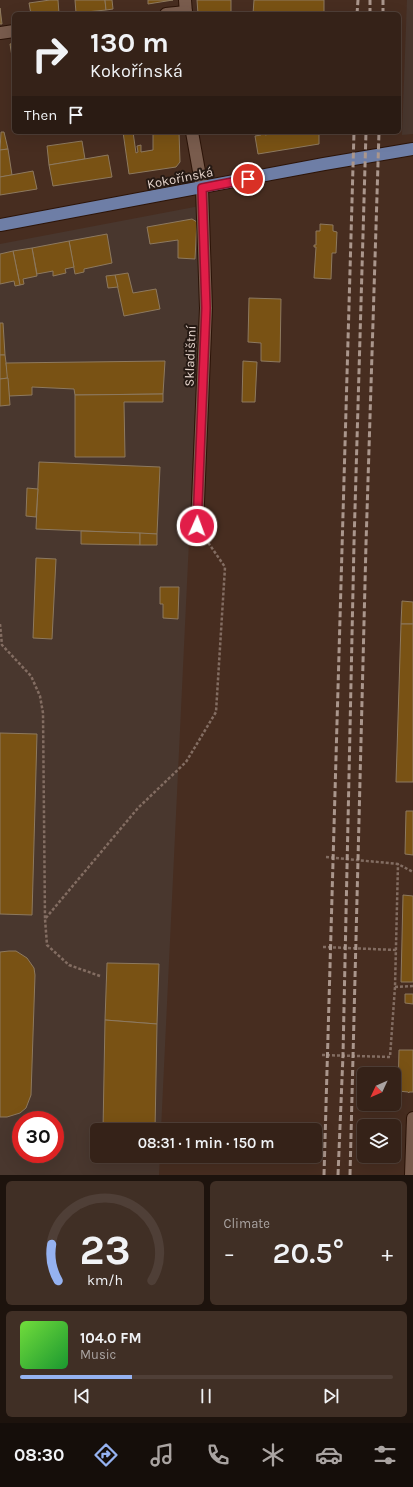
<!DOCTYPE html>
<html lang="en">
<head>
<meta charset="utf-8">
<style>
  :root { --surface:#352218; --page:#402f25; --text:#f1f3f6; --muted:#aaa4a2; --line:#4f3f37; --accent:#95b2f1 }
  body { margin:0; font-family:Karla,sans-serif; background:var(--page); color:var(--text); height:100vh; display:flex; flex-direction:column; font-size:15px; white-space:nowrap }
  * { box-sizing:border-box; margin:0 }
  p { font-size:13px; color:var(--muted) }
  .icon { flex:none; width:22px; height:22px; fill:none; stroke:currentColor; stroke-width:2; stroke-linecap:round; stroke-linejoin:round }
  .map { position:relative; height:1175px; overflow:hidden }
  .sheet { display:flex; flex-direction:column; gap:6px; padding:6px; background:#1d130d; flex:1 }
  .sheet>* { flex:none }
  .banner { position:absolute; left:12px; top:12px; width:389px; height:122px; border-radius:6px; box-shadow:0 4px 16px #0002,0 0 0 1px var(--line); background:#352218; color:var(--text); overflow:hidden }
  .needle { width:26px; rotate:226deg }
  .controls { position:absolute; left:357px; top:1067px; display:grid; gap:8px }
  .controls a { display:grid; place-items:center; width:44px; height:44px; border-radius:6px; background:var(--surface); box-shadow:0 4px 16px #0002,0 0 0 1px var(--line); font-size:20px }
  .speed { position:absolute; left:12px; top:1111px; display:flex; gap:8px; font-size:20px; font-weight:700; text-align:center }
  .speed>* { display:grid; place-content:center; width:52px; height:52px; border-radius:50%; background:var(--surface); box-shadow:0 4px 16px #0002,0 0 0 1px var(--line); line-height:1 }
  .speed .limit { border:6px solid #d22; background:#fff; color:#111 }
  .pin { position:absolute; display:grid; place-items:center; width:34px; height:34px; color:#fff; margin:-17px; border:2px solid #fff; border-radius:50%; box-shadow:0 1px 4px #0007 }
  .me { position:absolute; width:44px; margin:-22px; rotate:2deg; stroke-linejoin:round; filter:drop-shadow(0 0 3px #0008) }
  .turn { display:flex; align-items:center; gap:14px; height:84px; padding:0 12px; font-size:18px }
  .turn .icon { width:52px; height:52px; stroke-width:2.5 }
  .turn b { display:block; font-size:28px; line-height:34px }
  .then { display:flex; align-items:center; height:38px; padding:0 12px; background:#0003; gap:8px; font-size:15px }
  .big { font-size:30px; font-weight:600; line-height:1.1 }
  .sheet .card { flex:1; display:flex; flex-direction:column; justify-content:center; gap:6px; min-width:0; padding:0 14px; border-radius:6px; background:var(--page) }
  .sheet .dial { align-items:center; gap:0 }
  .dial svg { height:104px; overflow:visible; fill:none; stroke:var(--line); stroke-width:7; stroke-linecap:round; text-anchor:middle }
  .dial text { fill:var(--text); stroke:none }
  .song { display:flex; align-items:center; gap:12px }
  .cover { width:48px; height:48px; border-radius:6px; background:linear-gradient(135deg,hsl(100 70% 55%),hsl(130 70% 35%)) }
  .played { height:4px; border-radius:2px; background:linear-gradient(90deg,var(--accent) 30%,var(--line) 30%) }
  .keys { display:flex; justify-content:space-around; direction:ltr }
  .heat { display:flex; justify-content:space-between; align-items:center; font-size:22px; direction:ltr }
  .sheet .tiles { flex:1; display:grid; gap:6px; grid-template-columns:1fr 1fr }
  .card:last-child { grid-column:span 2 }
  .trip { position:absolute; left:90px; top:1123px; width:232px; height:40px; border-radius:6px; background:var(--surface); box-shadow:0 4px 16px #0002,0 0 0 1px var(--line); font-weight:600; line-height:40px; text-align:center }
  .tabs { display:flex; height:64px; justify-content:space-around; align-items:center; background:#150e0a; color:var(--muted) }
  .tabs .icon { width:28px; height:28px }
  .tabs .on { color:var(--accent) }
  .tabs b { font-size:18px; color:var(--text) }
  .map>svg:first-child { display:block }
</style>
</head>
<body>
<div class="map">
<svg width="413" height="1175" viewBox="0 0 413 1175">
  <rect width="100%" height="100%" fill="#472d20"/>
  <g fill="#49372e" fill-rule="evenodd">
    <path d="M407 0H413V134L402 135Z"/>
    <path d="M205 205 161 1130H97V1156H160L159 1175H0V244ZM21 1120H55V1154H21Z"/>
  </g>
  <g fill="#795214" stroke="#8d795f">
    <path d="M50 0H58L59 14H31L29 3Z"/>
    <path d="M75 0H105L106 10 76 13Z"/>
    <path d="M105 0H112L113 9 106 10Z"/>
    <path d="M148 0H173L148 4Z"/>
    <path d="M197 0H231V14H198Z"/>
    <path d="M254 0H324V14H253Z"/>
    <path d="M0 8 2 24H0Z"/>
    <path d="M14 43V62L13 63 10 44Z"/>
    <path d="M1 132H4L8 149 0 150Z"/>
    <path d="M123 132H133L136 153 138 152 137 146 141 145V152L153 150V132H179L180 162 176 167 129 174Z"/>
    <path d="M261 132H265V135L275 133V132H319V144L258 154 255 136 261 135Z"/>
    <path d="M82 141 85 159 49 165 47 146Z"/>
    <path d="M8 149 12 175 0 177V150Z"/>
    <path d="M108 155 112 177 53 186 49 165Z"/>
    <path d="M33 171 37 189 0 195V177Z"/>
    <path d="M192 219 197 222 195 259 178 258V240L150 244 147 227Z"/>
    <path d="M320 224 333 225V231L337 232 336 253H332L331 279 314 278 316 247H314V245H316V231H320Z"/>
    <path d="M107 234 112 263 84 269V272L75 274 69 241Z"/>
    <path d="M69 241 74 267 65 269 66 273 53 276V271L37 274 32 248Z"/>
    <path d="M32 248 37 276 23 279 24 284 20 285 13 251Z"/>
    <path d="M13 251 20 285 15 286 14 281 0 284V254Z"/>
    <path d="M128 273 133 293 156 289 160 309 124 316 115 275Z"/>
    <path d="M115 275 118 287 108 288 106 276Z"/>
    <path d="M249 298 281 299 280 362 261 361V343L248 342Z"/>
    <path d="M0 323H3L5 355H0Z"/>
    <path d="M0 355H5L8 378 0 379Z"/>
    <path d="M165 361 163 394 75 395 74 389 32 387V395L9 396 6 363Z"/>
    <path d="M243 361 257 362 255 402H242Z"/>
    <path d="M8 378 10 405 0 406V379Z"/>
    <path d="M163 394V402H124L125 457H75V395Z"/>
    <path d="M39 462 160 467 157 534 36 529Z"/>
    <path d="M27 488 38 489 36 517 26 516Z"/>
    <path d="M81 531 140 533V545L81 544Z"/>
    <path d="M140 533 157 534V545H140Z"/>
    <path d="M36 558 56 559 52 639 33 638Z"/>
    <path d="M160 587H179L178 619 163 618V604H160Z"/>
    <path d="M402 601 413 602V624H401Z"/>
    <path d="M401 624H413V782H396Z"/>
    <path d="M0 733 37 734 32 915 0 914Z"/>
    <path d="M406 811H413V855L405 854Z"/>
    <path d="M403 895 413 896V982H401Z"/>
    <path d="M9 951H16L27 958 34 968 35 975 31 1095 26 1108 20 1113 7 1117H0V952Z"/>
    <path d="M107 963 159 964 157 1024 105 1020Z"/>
    <path d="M405 994H413V1004L405 1003Z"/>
    <path d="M105 1020 157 1024 155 1130H103Z"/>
    <path d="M399 1050H413V1092H409V1093L408 1092 398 1091Z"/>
    <path d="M102 1156H154V1161L102 1160Z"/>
  </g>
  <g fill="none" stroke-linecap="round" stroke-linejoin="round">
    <g stroke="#2c1408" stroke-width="14">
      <g id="minor">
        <path d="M185 0 186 14"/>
        <path d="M166 14 186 12"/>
        <path d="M0 33 14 31"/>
        <path d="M192 132 202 188 206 308 197 526"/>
        <path d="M411 1175 413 1118"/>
      </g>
    </g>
    <g stroke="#2c1408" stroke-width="14">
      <path id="major" d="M0 225 324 164 413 149"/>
    </g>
    <g stroke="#836d62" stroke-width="2.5" stroke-dasharray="3 2" stroke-linecap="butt">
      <path d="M0 624 2 645 31 676 40 696 43 713 45 919"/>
      <path d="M326 857 398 864 413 872"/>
      <path d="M323 947 396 950"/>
      <path d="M100 976 69 965 47 945 45 919 138 808 186 762 216 712 225 567 205 538"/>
      <path d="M395 987 413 986"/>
      <path d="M322 1055 390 1057 395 987 398 864"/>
    </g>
    <use href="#minor" stroke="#795c4d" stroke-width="12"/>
    <use href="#major" stroke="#6e7ea6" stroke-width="12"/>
    <g stroke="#aa968c" stroke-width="3" stroke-dasharray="6 3" stroke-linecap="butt">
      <path d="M357 14 358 0"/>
      <path d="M370 14V0"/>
      <path d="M383 14V0"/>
      <path d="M324 1175 354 132"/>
      <path d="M338 1175 343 1055 354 543 366 132"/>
      <path d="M350 1175 366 544 379 132"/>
    </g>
  </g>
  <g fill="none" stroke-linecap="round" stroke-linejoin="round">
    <g stroke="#92132f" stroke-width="10">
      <path id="route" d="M197 526 206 308 202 188 248 179"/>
    </g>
    <use href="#route" stroke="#e11d48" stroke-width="7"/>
  </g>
  <g text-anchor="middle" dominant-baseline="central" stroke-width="4" stroke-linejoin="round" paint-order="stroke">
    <g font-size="13" fill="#e3d2ca" stroke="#251913">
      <text transform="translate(180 178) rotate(-11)">Kokořínská</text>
      <text transform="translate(190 356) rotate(-88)">Skladištní</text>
    </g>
  </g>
</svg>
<div class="controls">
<a><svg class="needle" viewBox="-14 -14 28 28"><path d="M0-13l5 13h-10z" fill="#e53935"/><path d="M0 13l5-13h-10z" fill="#aaa4a2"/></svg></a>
<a><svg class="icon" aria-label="layers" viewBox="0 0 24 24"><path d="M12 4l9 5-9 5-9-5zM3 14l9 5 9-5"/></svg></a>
</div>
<div class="speed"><div class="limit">30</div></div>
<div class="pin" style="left:248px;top:179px;background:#d93025"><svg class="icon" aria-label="arrive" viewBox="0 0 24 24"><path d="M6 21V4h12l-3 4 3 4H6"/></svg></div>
<svg class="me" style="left:197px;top:526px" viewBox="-20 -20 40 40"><circle r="17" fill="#e11d48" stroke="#fff" stroke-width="3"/><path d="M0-11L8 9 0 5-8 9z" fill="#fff"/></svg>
<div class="trip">08:31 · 1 min · 150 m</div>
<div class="banner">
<div class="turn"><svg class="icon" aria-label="right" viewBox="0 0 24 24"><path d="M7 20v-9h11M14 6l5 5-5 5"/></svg><div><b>130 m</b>Kokořínská</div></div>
<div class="then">Then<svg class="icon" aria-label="arrive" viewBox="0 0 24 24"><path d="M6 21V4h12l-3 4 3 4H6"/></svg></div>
</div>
</div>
<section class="sheet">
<div class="tiles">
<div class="card dial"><svg viewBox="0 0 100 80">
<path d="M14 69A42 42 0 1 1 86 69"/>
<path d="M14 69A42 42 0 0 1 9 41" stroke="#95b2f1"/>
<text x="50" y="56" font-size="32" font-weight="700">23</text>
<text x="50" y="72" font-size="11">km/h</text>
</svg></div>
<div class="card"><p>Climate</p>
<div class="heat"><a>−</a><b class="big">20.5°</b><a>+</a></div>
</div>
<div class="card">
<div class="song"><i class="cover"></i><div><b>104.0 FM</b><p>Music</p></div></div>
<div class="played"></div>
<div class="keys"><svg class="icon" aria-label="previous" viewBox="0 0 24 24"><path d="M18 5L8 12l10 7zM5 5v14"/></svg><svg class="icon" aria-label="pause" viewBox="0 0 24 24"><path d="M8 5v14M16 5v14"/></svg><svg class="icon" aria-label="next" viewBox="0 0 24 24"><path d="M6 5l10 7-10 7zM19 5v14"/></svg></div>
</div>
</div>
</section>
<nav class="tabs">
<b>08:30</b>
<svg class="icon on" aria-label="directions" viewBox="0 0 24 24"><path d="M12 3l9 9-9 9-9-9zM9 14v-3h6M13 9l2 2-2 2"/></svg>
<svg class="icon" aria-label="music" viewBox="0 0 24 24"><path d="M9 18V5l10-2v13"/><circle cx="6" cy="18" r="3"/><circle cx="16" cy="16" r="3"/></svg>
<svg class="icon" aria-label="phone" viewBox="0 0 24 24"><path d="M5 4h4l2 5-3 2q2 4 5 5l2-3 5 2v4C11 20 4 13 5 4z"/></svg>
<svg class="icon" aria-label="climate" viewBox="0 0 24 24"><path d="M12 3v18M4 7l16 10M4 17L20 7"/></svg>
<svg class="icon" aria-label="car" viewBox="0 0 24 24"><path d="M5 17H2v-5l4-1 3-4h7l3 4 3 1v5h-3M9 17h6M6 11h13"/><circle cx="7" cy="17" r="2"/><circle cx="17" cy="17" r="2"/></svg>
<svg class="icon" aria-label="filters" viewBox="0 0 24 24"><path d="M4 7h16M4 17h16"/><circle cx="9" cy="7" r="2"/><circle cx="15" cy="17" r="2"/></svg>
</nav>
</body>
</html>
